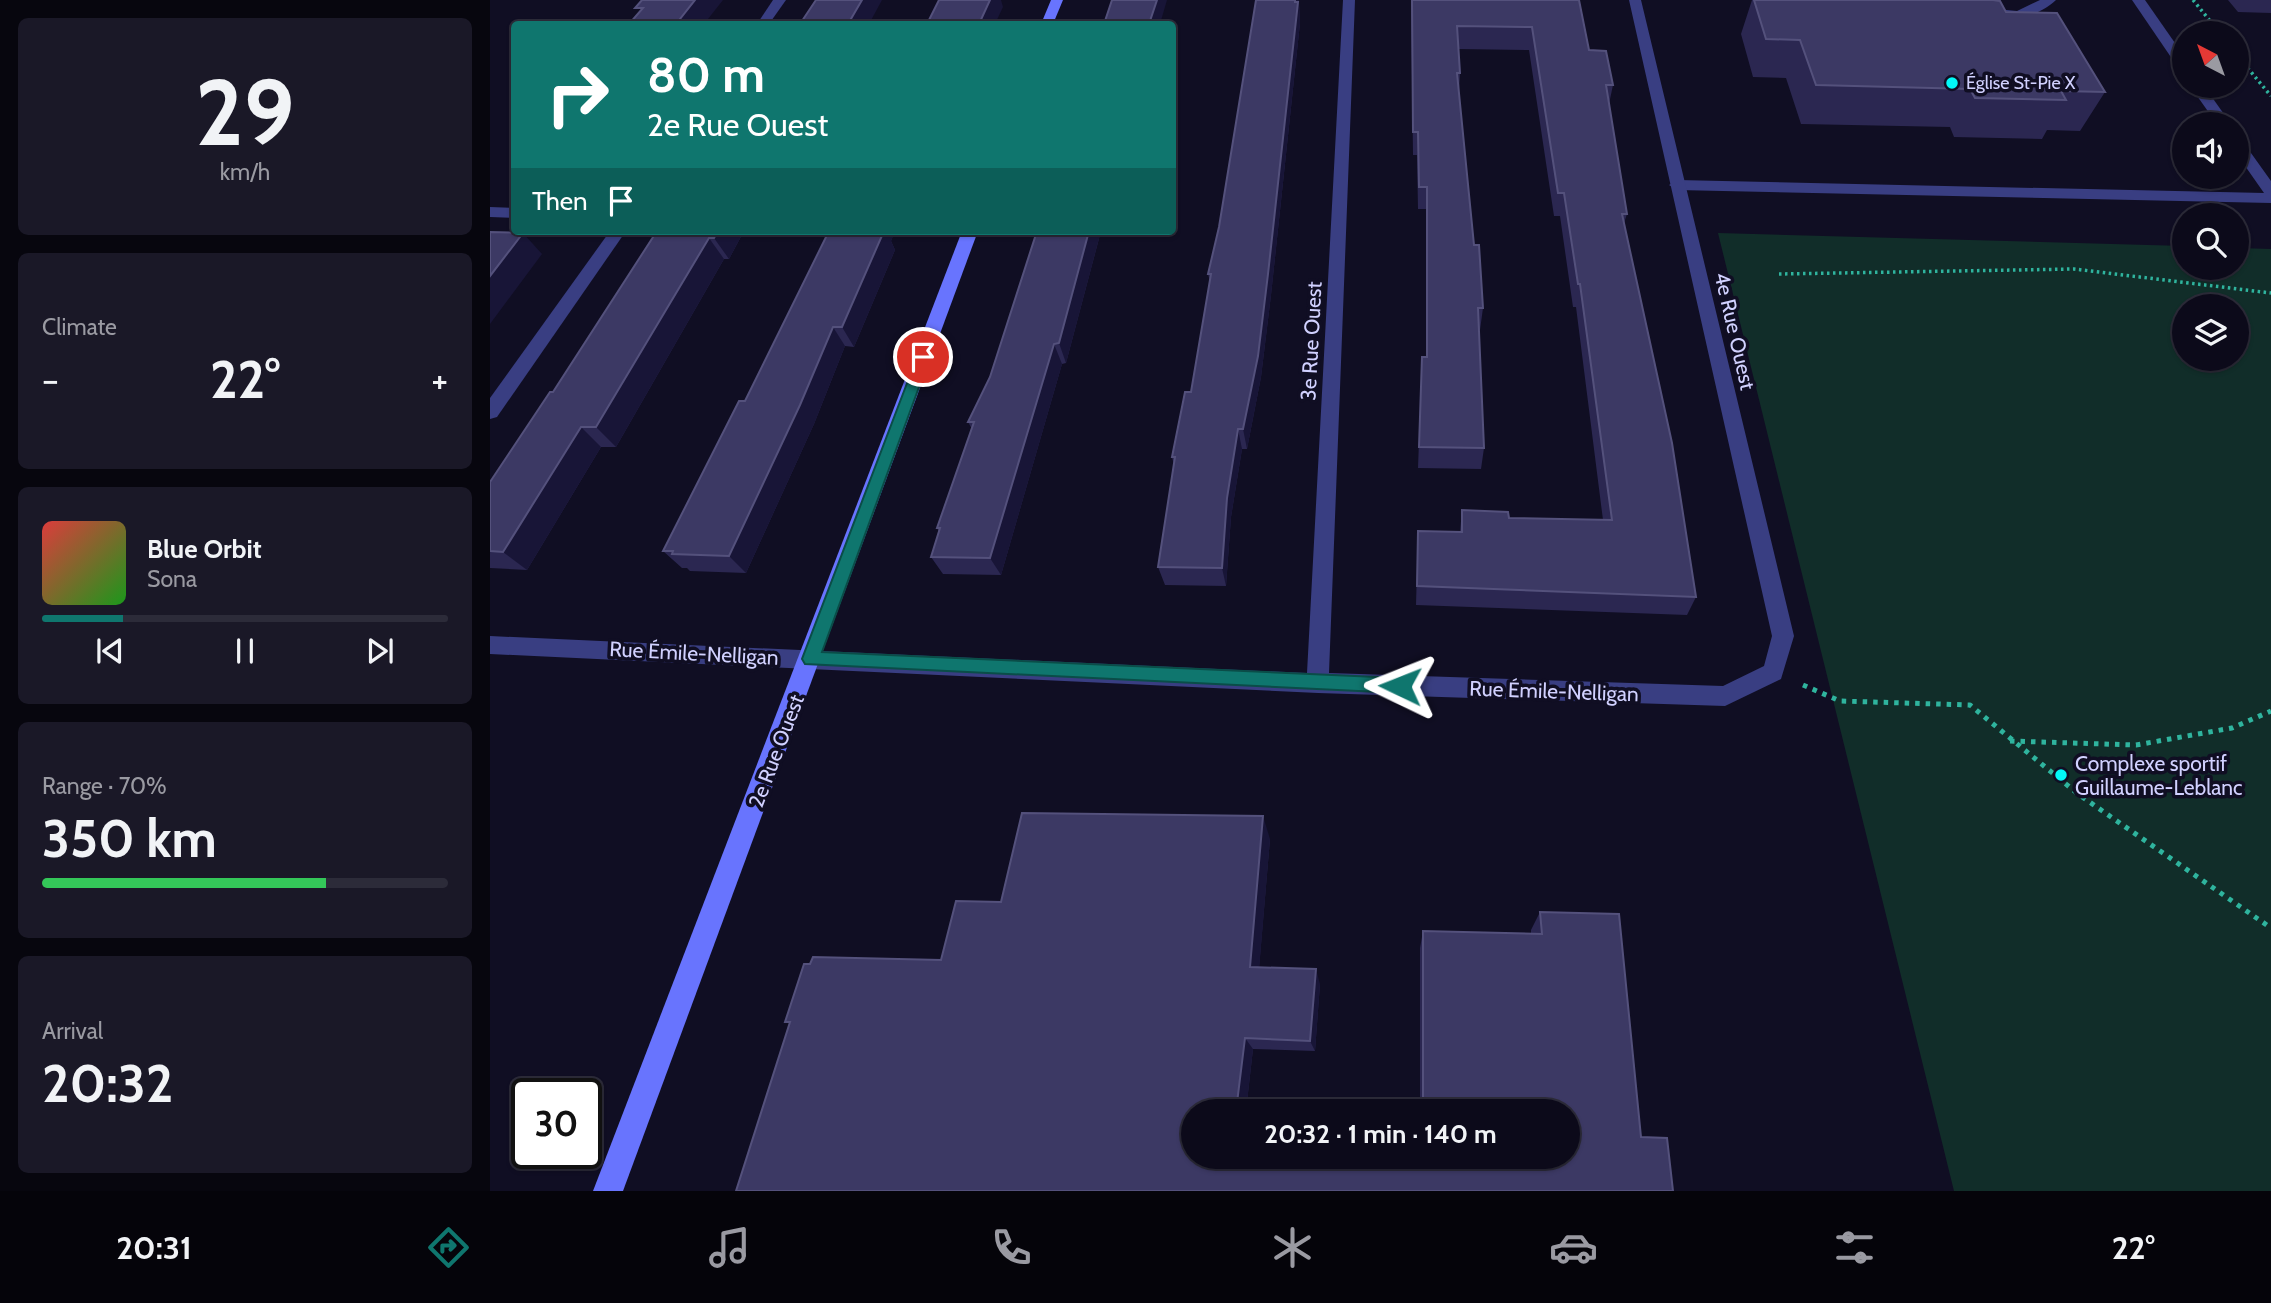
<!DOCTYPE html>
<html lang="en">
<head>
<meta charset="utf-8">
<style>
  :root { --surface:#0c0a1a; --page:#1a1827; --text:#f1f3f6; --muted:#9a9aa2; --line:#2c2b39; --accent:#0f766e }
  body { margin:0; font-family:Cabin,sans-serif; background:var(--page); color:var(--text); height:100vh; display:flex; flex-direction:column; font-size:26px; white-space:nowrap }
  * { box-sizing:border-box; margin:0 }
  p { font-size:23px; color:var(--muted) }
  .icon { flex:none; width:38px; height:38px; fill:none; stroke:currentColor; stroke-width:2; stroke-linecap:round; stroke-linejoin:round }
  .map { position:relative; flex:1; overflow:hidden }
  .side { display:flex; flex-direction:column; gap:18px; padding:18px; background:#07060e; width:490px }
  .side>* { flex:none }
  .guide { position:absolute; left:21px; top:21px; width:665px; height:214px; border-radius:7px; box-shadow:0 2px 5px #0004,0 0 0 2px var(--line); background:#0f766e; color:#fff; overflow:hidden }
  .needle { width:46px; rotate:319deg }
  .tools { position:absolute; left:1682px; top:21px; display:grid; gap:14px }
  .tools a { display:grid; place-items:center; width:77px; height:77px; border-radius:50%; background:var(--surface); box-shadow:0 2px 5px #0004,0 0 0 2px var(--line); font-size:35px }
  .speed { position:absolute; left:21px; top:1078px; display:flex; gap:14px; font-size:35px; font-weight:700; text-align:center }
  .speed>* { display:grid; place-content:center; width:91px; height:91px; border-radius:50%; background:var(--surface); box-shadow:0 2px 5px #0004,0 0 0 2px var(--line); line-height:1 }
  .speed .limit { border:4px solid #111; border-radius:10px; background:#fff; color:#111 }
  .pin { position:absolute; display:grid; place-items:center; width:60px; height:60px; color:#fff; margin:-30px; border:4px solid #fff; border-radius:50%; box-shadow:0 2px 7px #0007 }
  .me { position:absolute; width:77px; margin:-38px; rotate:272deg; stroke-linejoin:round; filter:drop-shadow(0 0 5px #0008) }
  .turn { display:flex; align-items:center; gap:24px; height:147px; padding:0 21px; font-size:32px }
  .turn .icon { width:91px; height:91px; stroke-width:2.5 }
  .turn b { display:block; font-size:49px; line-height:60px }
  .then { display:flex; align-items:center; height:66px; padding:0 21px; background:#0003; gap:14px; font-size:26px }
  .big { font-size:52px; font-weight:800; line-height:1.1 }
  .side .widget { flex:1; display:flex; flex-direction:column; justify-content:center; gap:10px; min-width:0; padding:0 24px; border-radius:10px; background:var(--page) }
  .side .dial { align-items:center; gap:0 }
  .dial b { font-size:91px; line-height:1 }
  .song { display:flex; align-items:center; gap:21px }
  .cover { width:84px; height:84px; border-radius:10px; background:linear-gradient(135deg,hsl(0 70% 55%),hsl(120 70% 35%)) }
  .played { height:7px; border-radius:4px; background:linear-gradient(90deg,var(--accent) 20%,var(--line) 20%) }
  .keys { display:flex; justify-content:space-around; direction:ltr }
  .heat { display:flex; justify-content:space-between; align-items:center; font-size:38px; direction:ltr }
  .charge { height:10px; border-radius:5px; background:linear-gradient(90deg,#34c759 70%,var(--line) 0) }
  .trip { position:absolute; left:691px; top:1099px; width:399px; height:70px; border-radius:35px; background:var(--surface); box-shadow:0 2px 5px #0004,0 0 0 2px var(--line); font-weight:800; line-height:70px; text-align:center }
  .dock { display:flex; height:112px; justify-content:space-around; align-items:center; background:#05040a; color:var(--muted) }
  .dock .icon { width:49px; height:49px }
  .dock .selected { color:var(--accent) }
  .dock b { font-size:32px; color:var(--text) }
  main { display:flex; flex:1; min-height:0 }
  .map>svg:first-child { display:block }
</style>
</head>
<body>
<main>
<section class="side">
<div class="widget dial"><b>29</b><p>km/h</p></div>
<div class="widget"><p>Climate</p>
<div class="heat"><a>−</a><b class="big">22°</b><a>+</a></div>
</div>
<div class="widget">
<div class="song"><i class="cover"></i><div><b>Blue Orbit</b><p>Sona</p></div></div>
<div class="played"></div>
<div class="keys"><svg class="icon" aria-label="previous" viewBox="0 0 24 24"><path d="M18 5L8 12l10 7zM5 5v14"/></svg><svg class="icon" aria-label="pause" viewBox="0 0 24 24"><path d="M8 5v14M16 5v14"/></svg><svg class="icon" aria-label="next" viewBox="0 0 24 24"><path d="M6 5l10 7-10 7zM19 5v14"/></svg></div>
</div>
<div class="widget"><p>Range · 70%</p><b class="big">350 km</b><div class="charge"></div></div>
<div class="widget"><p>Arrival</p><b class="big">20:32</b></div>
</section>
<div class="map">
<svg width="1781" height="1191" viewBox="0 0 1781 1191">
  <rect width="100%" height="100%" fill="#100e23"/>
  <path fill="#112d29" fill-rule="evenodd" d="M1228 233 1694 246V268H1746L1747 248 1781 249V1191H1464ZM1694 306H1746V359H1694Z"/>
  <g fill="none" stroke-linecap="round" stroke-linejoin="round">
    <g stroke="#2fb49e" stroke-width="3.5" stroke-dasharray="2.5 3.5" stroke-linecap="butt">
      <path d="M1703 0 1730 33"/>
      <path d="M1746 54 1781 96"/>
      <path d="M1289 274 1584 269 1781 293"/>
    </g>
    <g stroke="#2fb49e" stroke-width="5" stroke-dasharray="4.5 6" stroke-linecap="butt">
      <path d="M1313 685 1350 701 1480 705 1588 794 1781 928"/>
      <path d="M1520 741 1646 745 1742 728 1781 711"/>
    </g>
    <g fill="#393e82" fill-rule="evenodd">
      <path d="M1550 0H1566C1552 14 1517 27 1499 13L1506 9 1527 11Z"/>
      <path d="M1642 0H1655L1694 56V70L1689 69Z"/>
      <path d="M1700 86H1714L1741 124H1727Z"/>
      <path d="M1746 138 1751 139 1781 181V203L1187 190 1179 185 1187 180 1774 193 1746 153Z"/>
      <path d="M0 207 24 208V218L0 217Z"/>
    </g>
    <g fill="#393e82" fill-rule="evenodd">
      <path d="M283 0H296L279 24H267Z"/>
      <path d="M853 0H865L839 673 1233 686 1274 666 1282 636 1139 0H1151L1304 636 1291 679 1235 706 828 693 0 654V636L817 673Z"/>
      <path d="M120 231H136L7 417 0 419V398Z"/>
    </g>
    <g fill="#6874fe" fill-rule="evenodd">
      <path d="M561 0H573L563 24H551Z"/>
      <path d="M472 231H488L133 1191H103Z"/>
    </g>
  </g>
  <g fill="#2b2751">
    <path d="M921 0H1089L1099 50 1123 85 1119 104 1137 214 1134 223 1206 597 1197 615 926 605 928 531 970 532 972 510 1019 518 1113 520 1086 307H1083L1070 216H1064L1039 50 968 49 970 73 969 93 984 245 993 308 990 330H989L994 448 991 469 928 468 932 357H936V209H928L927 155H923Z"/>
    <path d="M1262 0H1503L1615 92 1590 131 1557 130 1552 139 1464 137 1460 127 1311 124 1296 78 1263 77 1251 34Z"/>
    <path d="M1738 0H1781V13L1748 12Z"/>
    <path d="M809 4 810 23 781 295 771 377 757 449H752L741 517 736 586 675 585 668 567 684 465 682 457 701 392 720 282 718 274 729 227Z"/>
    <path d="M167 231H254L239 259H234L126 447H111L37 570 0 568V482L63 392Z"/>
    <path d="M339 231H405L401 241 405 250 364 347 355 346 324 424 256 573 200 571 197 568H192L173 551 255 401Z"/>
    <path d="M547 231H611L576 363 572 364 511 575 453 574 441 557 449 532 447 528 482 429 478 422 500 377Z"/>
    <path d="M780 839 769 968 830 984 825 1051 763 1049 750 1163 847 1167 1078 1111H930V948L933 931 1041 934V930L1050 912 1151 1137 1183 1191H246L300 1023 295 1022 451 960 511 902Z"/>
  </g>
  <g fill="#181537">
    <path d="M205 0H233L214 24H186Z"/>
    <path d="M372 0H392L379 24H358Z"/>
    <path d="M500 0H511L513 7 505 24H489Z"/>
    <path d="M667 0H677L670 24H659Z"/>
    <path d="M805 0H809L810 23 781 295 771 377 757 449 753 429Z"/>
    <path d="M228 231H254L239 259 224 238Z"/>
    <path d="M388 231H405L401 241 405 250 364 347 352 327Z"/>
    <path d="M599 231H611L576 363 569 343Z"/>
    <path d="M33 233 52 254 0 324V276Z"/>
    <path d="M219 238 234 259 126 447 106 427Z"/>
    <path d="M343 327 355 346 324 424 256 573 239 556Z"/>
    <path d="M564 344 572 364 511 575 500 558Z"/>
    <path d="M91 427 111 447 37 570 13 552Z"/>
    <path d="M748 429 752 449 741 517 736 586 732 568 737 498Z"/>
    <path d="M773 816 780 839 768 982 760 967Z"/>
    <path d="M826 969 830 984 825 1051 820 1041Z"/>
    <path d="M755 1038 763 1049 756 1111H746Z"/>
    <path d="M740 1157H751L750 1165 740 1163Z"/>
  </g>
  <g fill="#3c3964" stroke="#54517c" stroke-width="2">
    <path d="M152 0H205L186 24H139L153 8H145Z"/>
    <path d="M326 0H372L358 24H310Z"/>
    <path d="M449 0H500L489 24H437Z"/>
    <path d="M622 0H667L659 24H614Z"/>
    <path d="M766 0H805V2H808L778 274 768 356 753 429H748L737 498 732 568 668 567 685 457H682L695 392H701L721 274H718L729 227Z"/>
    <path d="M922 0H1089L1099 50 1116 51 1123 85H1116L1137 214H1132L1182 443 1206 597 927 586 928 531 972 532V510L1018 512 1019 518 1122 520 1090 284H1088L1074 193H1068L1042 27 967 26 970 73H967L975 154 984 245H989L993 308H988L994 448 929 447 932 357H937V187H929L928 132H923Z"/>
    <path d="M1264 0H1503L1510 1 1516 12 1567 13 1615 92 1571 91 1576 100 1485 98 1480 89 1326 85 1310 40 1276 39Z"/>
    <path d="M167 231H228L224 238H219L106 427H91L13 552 0 551V482L60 392H63Z"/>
    <path d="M339 231H394L352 327H343L310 405 239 556 182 554 183 551H173L249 401H255Z"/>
    <path d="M547 231H599L569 343 564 344 500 558 441 557 450 528H447L484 422H478L500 377Z"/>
    <path d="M0 232 33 233 0 276Z"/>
    <path d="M532 813 773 816 760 967 826 969 820 1041 755 1038 746 1111H704V1157H740V1163L847 1167 848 1157H1078V1111H933V931L1052 934 1050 912 1129 914 1151 1137 1177 1138 1183 1191H246L300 1022H295L314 964H320L323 957 451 960 466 901 511 902Z"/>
  </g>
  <path fill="#0f766e" stroke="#0a4d48" stroke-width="2" d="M433 352 440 357 332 652 910 678 916 680 918 686 916 691 910 693 315 664 312 659 427 357Z"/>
  <g fill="#02f9f8" stroke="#100e23" stroke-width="2.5">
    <circle cx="1462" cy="83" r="7"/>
    <circle cx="1571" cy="775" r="7"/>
  </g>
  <g text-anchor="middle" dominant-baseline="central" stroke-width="7" stroke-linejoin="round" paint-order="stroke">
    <g font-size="18" fill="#d1d1ff" stroke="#100e23" text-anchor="start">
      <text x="1476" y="83">Église St-Pie X</text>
    </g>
    <g font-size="21" fill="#d1d1ff" stroke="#100e23">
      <text transform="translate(1245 331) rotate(77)">4e Rue Ouest</text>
      <text transform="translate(821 341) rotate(-87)">3e Rue Ouest</text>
      <text transform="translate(204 653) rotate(3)">Rue Émile-Nelligan</text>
      <text transform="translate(1064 691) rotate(2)">Rue Émile-Nelligan</text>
      <text transform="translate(286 751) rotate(-69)">2e Rue Ouest</text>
    </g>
    <g font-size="21" fill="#d1d1ff" stroke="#100e23" text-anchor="start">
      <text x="1585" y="763">Complexe sportif<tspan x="1585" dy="24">Guillaume-Leblanc</tspan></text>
    </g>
  </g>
</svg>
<div class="tools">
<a><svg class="needle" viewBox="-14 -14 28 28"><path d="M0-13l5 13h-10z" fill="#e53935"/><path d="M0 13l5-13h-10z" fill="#9a9aa2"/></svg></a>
<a><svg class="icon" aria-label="sound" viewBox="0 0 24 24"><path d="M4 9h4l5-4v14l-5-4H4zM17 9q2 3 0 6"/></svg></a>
<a><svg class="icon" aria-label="search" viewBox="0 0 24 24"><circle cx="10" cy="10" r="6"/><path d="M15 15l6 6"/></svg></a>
<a><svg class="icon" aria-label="layers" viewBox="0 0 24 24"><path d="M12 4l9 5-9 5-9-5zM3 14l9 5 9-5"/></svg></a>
</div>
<div class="speed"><div class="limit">30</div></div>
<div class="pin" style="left:433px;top:357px;background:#d93025"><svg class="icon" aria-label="arrive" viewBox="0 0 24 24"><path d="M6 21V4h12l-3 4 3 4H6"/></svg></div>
<svg class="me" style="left:910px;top:686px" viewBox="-20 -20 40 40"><path d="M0-17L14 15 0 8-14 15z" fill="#0f766e" stroke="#fff" stroke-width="4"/></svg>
<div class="trip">20:32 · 1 min · 140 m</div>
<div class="guide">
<div class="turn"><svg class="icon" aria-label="right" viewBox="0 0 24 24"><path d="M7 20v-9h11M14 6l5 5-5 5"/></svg><div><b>80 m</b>2e Rue Ouest</div></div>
<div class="then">Then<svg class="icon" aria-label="arrive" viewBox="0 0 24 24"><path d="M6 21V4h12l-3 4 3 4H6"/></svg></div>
</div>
</div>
</main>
<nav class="dock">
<b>20:31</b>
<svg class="icon selected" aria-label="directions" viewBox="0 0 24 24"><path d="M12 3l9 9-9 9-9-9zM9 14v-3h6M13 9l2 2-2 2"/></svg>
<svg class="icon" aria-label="music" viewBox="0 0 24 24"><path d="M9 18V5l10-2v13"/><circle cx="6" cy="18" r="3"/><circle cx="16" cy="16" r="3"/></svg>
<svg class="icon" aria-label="phone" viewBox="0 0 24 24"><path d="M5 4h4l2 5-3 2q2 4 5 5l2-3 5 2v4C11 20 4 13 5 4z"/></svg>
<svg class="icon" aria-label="climate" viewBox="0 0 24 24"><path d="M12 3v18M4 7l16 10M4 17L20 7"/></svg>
<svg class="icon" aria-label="car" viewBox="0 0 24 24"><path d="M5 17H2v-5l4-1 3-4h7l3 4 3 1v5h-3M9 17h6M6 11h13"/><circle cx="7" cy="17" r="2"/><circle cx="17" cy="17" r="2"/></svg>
<svg class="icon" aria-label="filters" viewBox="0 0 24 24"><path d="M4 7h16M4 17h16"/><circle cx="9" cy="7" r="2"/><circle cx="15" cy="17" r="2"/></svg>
<b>22°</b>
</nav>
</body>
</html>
